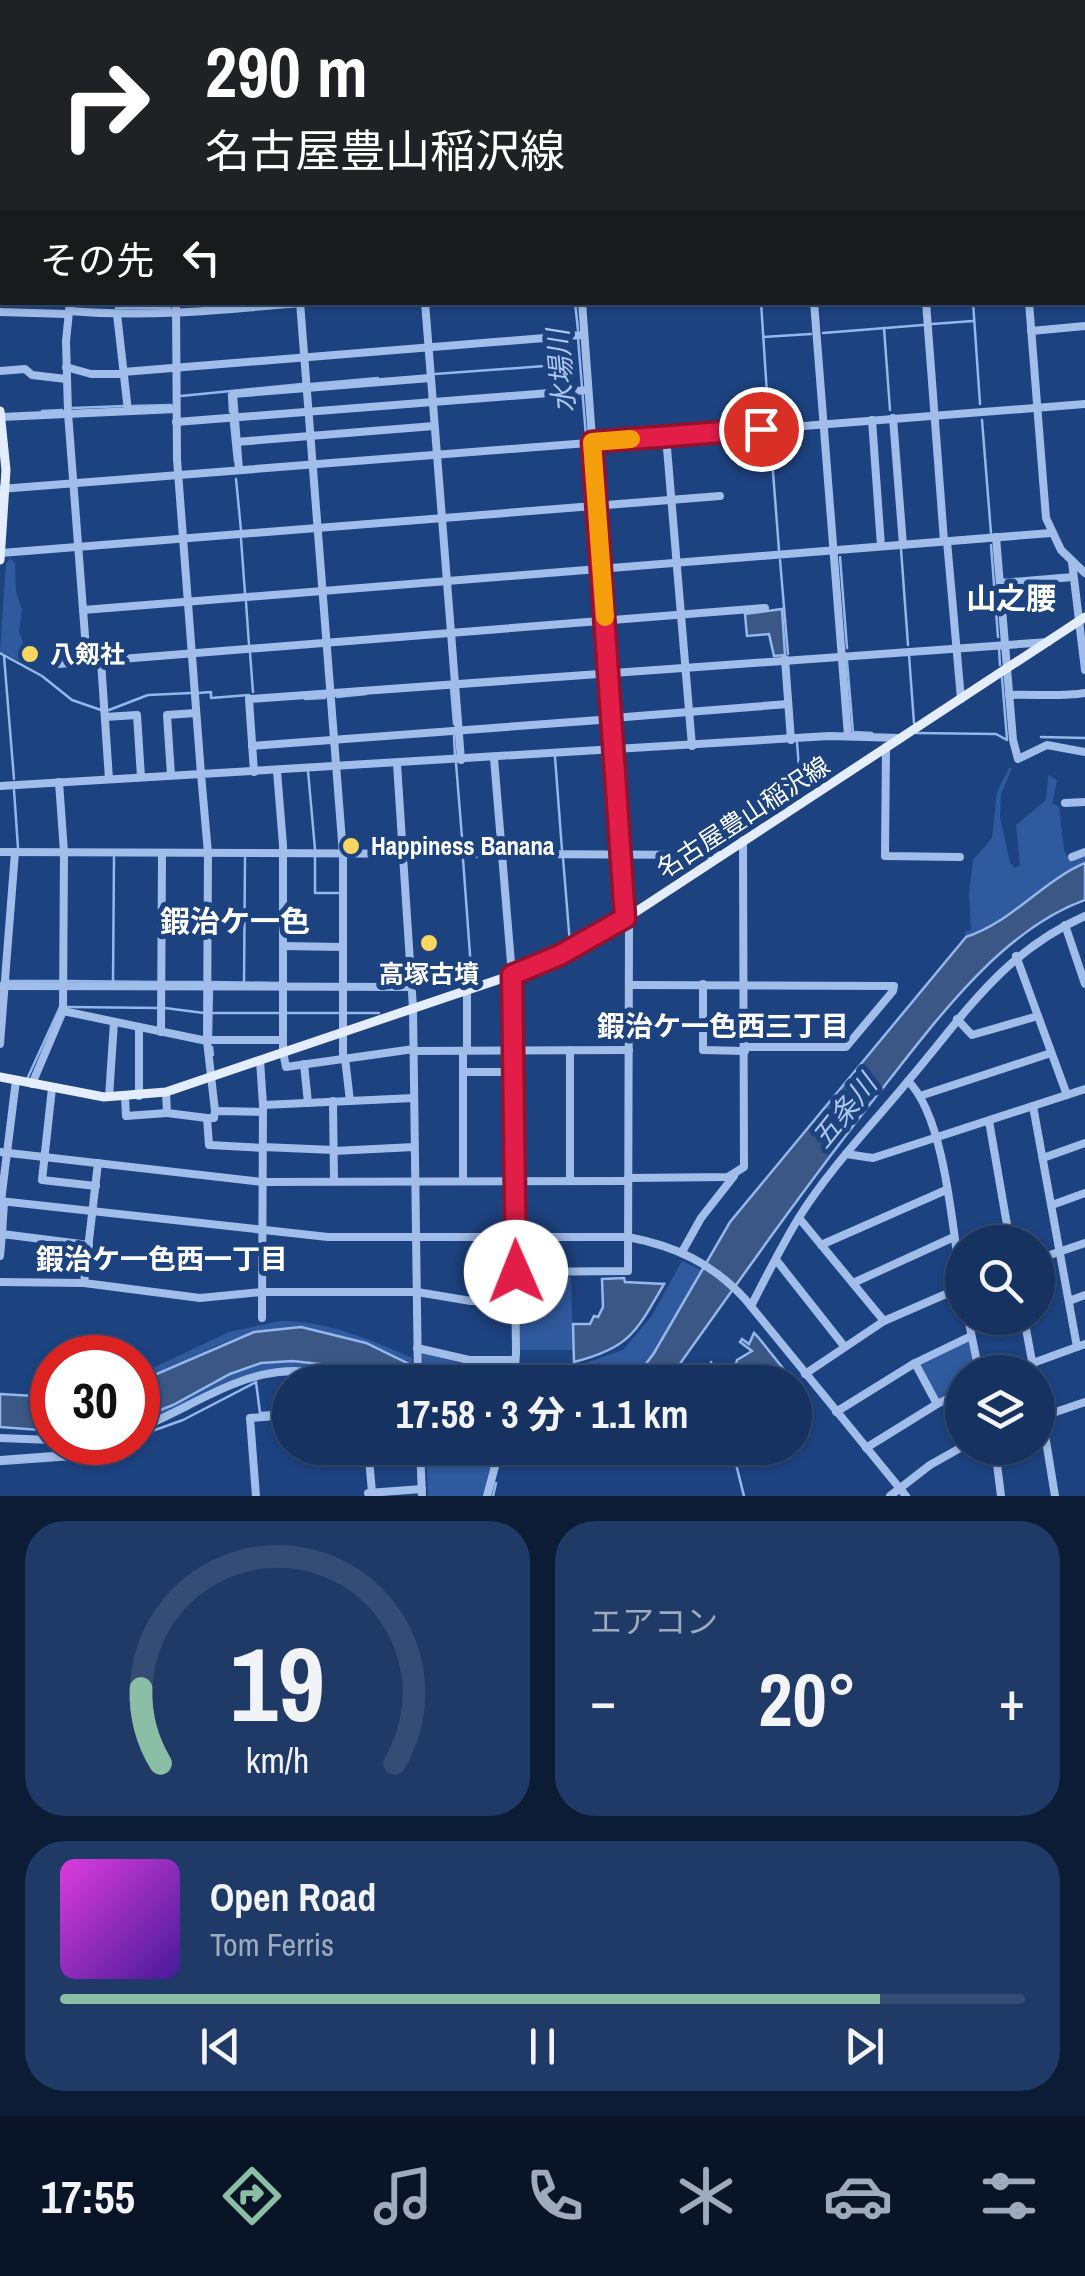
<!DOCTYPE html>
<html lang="ja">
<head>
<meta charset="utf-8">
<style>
  :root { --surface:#163260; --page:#1f3a66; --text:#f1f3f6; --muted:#9eaabd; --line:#354d75; --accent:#8abfa5 }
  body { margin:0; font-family:"Archivo Narrow","Noto Sans JP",sans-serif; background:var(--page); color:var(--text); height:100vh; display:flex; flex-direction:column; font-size:38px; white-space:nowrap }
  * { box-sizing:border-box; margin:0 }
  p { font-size:32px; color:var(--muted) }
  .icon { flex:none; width:55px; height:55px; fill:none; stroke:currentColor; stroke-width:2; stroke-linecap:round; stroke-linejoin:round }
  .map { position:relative; height:1496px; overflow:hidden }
  .details { display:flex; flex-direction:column; gap:25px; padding:25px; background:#0c1c35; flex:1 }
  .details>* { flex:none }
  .guide { position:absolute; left:0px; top:0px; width:1085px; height:305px; box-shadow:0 2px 8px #0004,0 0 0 2px var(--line); background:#202124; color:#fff; overflow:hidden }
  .tools { position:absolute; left:945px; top:1225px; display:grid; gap:20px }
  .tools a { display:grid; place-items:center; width:110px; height:110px; border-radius:50%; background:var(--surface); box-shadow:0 2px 8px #0004,0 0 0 2px var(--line); font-size:50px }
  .speed { position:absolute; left:30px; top:1335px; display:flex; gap:20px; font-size:50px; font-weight:700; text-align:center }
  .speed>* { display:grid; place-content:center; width:130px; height:130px; border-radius:50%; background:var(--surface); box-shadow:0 2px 8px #0004,0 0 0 2px var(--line); line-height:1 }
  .speed .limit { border:15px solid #d22; background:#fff; color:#111 }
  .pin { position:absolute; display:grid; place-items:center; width:85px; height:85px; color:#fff; margin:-42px; border:5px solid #fff; border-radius:50%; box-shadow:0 2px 10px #0007 }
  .me { position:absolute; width:110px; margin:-55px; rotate:359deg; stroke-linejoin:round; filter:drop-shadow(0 0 8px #0008) }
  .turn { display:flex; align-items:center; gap:35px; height:210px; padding:0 40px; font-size:45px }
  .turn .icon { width:130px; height:130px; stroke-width:2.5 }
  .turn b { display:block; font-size:70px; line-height:85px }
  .then { display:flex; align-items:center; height:95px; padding:0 40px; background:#0003; gap:20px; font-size:38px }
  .big { font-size:75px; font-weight:700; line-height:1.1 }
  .details .tile { flex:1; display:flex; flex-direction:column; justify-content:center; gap:15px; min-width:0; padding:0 35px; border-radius:40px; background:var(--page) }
  .details .dial { align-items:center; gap:0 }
  .dial svg { height:260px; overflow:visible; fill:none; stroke:var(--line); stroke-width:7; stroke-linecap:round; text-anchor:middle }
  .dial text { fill:var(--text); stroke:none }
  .song { display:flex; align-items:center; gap:30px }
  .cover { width:120px; height:120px; border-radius:15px; background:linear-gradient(135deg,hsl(300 70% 55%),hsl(260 70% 35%)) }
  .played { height:10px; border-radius:5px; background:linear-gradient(90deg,var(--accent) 85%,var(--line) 85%) }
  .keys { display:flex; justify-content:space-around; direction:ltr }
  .heat { display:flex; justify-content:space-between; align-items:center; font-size:55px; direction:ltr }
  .details .tiles { flex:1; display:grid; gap:25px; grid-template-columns:1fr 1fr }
  .tile:last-child { grid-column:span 2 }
  .trip { position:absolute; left:272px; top:1365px; width:540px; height:100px; border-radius:50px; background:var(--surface); box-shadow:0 2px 8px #0004,0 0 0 2px var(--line); font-weight:700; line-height:100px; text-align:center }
  .menu { display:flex; height:160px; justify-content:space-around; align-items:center; background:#091426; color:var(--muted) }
  .menu .icon { width:70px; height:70px }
  .menu .selected { color:var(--accent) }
  .menu b { font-size:45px; color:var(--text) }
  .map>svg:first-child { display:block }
</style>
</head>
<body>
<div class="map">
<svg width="1085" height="1496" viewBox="0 0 1085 1496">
  <rect width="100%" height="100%" fill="#1d4280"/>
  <g fill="#305a9e">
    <path d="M10 558 15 563 16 592 22 610 19 632 23 642 19 661 0 651 6 564Z"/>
    <path d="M1009 768H1012L1001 794 1000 817 1010 863 1015 868 1020 865 1016 825 1046 800 1048 775 1057 780 1052 803 1059 807 1064 850 1069 860 1085 856V863C1041 882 1012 922 966 937L964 932 971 930 969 894 973 860 992 838 997 792Z"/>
    <path d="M682 1261 701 1270C686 1295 652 1378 622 1382 600 1386 574 1382 552 1382L575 1374 574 1367 623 1350 651 1317Z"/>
    <path d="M522 1277H571L573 1350H520L519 1280Z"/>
    <path d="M280 1321C328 1321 369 1339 412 1358L413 1366C349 1335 300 1316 229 1341 197 1352 169 1372 138 1382V1375L229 1332Z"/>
    <path d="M969 1340 974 1372H962V1388L937 1400 918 1364Z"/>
    <path d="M422 1353 464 1364 467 1372 495 1382H446L423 1371Z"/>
    <path d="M293 1361 328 1365 375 1382C347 1382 325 1369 298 1368 242 1365 186 1404 138 1427V1419C181 1405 218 1371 261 1363 271 1361 283 1361 293 1361Z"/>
    <path d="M432 1451 433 1455 492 1466 485 1496H428L426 1452Z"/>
  </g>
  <g fill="#3b5785" stroke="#95b7eb" stroke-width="2.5">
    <path d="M782 609 785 655 774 656 769 634 747 636 745 614Z"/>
    <path d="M1085 863V900C999 931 933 1025 878 1094 804 1188 736 1285 667 1382H626L639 1373 654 1353 730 1222 966 937C1012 922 1041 882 1085 863Z"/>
    <path d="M624 1278 625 1282 664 1284C636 1332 630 1348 574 1362L573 1324H590L594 1316 598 1317 603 1307 602 1279Z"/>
    <path d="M301 1327 366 1343 446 1382H375L328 1365 293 1361 261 1363 230 1374 173 1405 138 1419V1382L254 1332Z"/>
    <path d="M754 1333 758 1337 794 1382H731L737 1360 752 1351 740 1342 742 1339 749 1344Z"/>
    <path d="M0 1394 52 1397V1431L0 1427Z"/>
  </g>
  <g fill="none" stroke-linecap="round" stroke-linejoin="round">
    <g stroke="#95b7eb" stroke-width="2.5">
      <path d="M617 0V2"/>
      <path d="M738 0V2"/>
      <path d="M80 2 113 0"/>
      <path d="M0 9 2 8"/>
      <path d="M575 302 578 330"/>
      <path d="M761 302 767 394"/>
      <path d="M973 302 980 404"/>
      <path d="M116 308H170L171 302"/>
      <path d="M932 324 973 321"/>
      <path d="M884 328 890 410"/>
      <path d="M823 333 923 325"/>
      <path d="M763 337 811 334"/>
      <path d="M578 338 586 436"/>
      <path d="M435 374 571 364"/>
      <path d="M311 384 378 378"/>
      <path d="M229 394 230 412"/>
      <path d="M181 396 302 384"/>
      <path d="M768 402 769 422"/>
      <path d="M132 406 171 405"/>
      <path d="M73 408 125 406"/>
      <path d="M42 411 62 410"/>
      <path d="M982 420 991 533"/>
      <path d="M231 422 235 461"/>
      <path d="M770 433 779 550"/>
      <path d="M587 448 596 565"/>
      <path d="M236 479 241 530"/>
      <path d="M241 539 245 593"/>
      <path d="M991 545 998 637"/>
      <path d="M901 549 908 645"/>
      <path d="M840 557 847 648"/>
      <path d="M780 560 788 654"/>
      <path d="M597 573 604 670"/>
      <path d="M246 602 249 645"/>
      <path d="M999 648 1000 665"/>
      <path d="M0 653 42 676 72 700 101 710"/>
      <path d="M250 653 253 692"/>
      <path d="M909 655 914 723"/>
      <path d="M4 656 14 779"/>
      <path d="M847 661 853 732 872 733"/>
      <path d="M605 678 608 714"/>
      <path d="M1002 678 1007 739"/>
      <path d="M451 688 454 724"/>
      <path d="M198 693 211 692V698L249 695"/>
      <path d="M337 697 366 694"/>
      <path d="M305 699 325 698"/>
      <path d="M109 710 148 695 191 693"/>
      <path d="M609 722 610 744"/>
      <path d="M916 733 996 734 1007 740"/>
      <path d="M454 736 455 757"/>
      <path d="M1041 737 1085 738"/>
      <path d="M797 742 801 795"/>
      <path d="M555 757 562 850"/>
      <path d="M456 763 463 850"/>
      <path d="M308 771 315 849"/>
      <path d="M14 790 18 848"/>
      <path d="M315 857V893H338"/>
      <path d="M563 858 570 944"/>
      <path d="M8 981H60"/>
      <path d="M67 981 159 982"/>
      <path d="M113 982 114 857"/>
      <path d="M165 982H202"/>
      <path d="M211 982 280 983"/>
      <path d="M244 983 245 858"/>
      <path d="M416 984 472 982 463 859"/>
      <path d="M67 1007 159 1008"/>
      <path d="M165 1008 204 1013"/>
      <path d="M211 1013H279"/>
      <path d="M286 1013H338"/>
      <path d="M346 1013H379"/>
      <path d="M211 1036 212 988"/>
      <path d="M212 1047 213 1055"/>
      <path d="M28 1077 60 1007"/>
      <path d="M711 1362 716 1382"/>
      <path d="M138 1436 183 1420 256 1382 260 1413 290 1411"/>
      <path d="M732 1448 744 1496"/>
      <path d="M0 1464 99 1457 100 1444 110 1442"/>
      <path d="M493 1496 496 1483"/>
    </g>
    <g stroke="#a1bde9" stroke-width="8">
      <path d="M57 0V2"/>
      <path d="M149 0V2"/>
      <path d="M212 0 213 2"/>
      <path d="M298 0V2"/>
      <path d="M342 0V2"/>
      <path d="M400 0 401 2"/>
      <path d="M458 0V2"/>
      <path d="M559 0V2"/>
      <path d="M676 0V2"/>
      <path d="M792 0V2"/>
      <path d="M903 0V2"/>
      <path d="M1015 0 1016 2"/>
      <path d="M12 2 44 0"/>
      <path d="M275 2V0"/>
      <path d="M1055 2 1064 0"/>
      <path d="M0 3H2"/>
      <path d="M1082 60H1085"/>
      <path d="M0 63H2"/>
      <path d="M1082 124 1085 123"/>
      <path d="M0 148H2"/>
      <path d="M1082 188 1085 187"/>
      <path d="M0 202H2"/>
      <path d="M0 245H2"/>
      <path d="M1085 250V260"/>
      <path d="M70 302 66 341 68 413 87 662"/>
      <path d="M300 302 343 854V1059"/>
      <path d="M425 302 461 760"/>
      <path d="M582 302 615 750"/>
      <path d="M814 302 848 736"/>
      <path d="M926 302 944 541"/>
      <path d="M1029 302 1046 518 1061 550 1085 573"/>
      <path d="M69 311C150 318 231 309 312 302"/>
      <path d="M0 312 67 314"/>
      <path d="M117 314 128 411"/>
      <path d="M1031 331 1085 326"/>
      <path d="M66 367 91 374H124"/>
      <path d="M0 371 25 369 32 375 66 379"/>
      <path d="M123 372 581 335"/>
      <path d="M1 417 176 409"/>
      <path d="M893 418 903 545"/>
      <path d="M872 420 881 546"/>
      <path d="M176 422 588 390"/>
      <path d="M666 436 692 746"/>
      <path d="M236 442 434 426"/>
      <path d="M239 470 233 394 430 378"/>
      <path d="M0 489 1085 404"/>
      <path d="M996 537 1013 740 1018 759 1047 745 1085 752"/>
      <path d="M947 541 961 699"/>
      <path d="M1 553 720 496"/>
      <path d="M1072 562 1085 670"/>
      <path d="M1000 583 1073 577"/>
      <path d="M83 610 1051 533"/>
      <path d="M785 659 791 740"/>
      <path d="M101 661 109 779"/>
      <path d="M58 664 765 608"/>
      <path d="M1009 695C1035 694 1061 697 1085 693"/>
      <path d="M105 717 137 715 141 777"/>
      <path d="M613 718 788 704"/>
      <path d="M252 746 613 719"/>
      <path d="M886 747 885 856 960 857"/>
      <path d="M494 758 512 975 516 1353 514 1382"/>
      <path d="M397 764 413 1008 418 1382"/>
      <path d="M277 771 283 845V1052L286 1067 414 1049"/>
      <path d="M254 772 249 699 1048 642"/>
      <path d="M171 775 167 715 196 713"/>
      <path d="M0 786 201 774 177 459 176 302"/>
      <path d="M1065 803 1085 802"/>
      <path d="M0 852 719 855"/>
      <path d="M1072 857 1085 852"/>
      <path d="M1065 925 1085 984"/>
      <path d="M283 946 342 947"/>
      <path d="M1016 956 1067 1095"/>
      <path d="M703 984V1050L745 1051"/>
      <path d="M629 985 894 986 893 991 846 1047H745"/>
      <path d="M0 986 412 987"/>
      <path d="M467 990V1050"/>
      <path d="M63 1011 207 1041"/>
      <path d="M957 1019 972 1035 1038 1016"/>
      <path d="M161 1032 162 853"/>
      <path d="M207 1040H283"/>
      <path d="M0 1044 15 852"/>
      <path d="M414 1051 629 1050"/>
      <path d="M463 1051V1181"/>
      <path d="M345 1058 350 1101"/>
      <path d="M260 1060 263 1105 262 1318"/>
      <path d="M304 1064 308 1103"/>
      <path d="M463 1072H513"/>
      <path d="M908 1081C946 1118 953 1236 962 1290"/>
      <path d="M32 1084 63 1011 64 852 59 782"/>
      <path d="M52 1088 42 1180 96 1186"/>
      <path d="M166 1092 167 1113 207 1118H214L215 1111 263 1112"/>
      <path d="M923 1095 1051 1053"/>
      <path d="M139 1096V1027"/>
      <path d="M109 1097 114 1022"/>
      <path d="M125 1097 126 1116 167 1113"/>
      <path d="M333 1101 334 1181"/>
      <path d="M263 1105 414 1098"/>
      <path d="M1033 1106 1077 1347"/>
      <path d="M215 1111 207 1041 208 853 201 774 829 736 901 738"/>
      <path d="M207 1118 209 1145 263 1148"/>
      <path d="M989 1121 1010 1242"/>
      <path d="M263 1147 334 1150"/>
      <path d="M334 1151 414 1147"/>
      <path d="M0 1152 263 1182 628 1181"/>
      <path d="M846 1154 873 1158 1085 1089"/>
      <path d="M1043 1158 1085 1143"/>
      <path d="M628 1178 728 1177 744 1167 743 840"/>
      <path d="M570 1181V1050"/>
      <path d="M0 1201 328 1237H628C675 1246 712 1263 745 1299L906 1496"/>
      <path d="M1 1201 16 1080"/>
      <path d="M1052 1205 1085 1193"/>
      <path d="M799 1218 884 1321"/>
      <path d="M2 1234 4 1202"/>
      <path d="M821 1245 946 1190"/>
      <path d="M682 1252 701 1218 734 1176"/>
      <path d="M0 1256 2 1234 89 1245"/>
      <path d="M1038 1259 1085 1243"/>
      <path d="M777 1261 844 1346"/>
      <path d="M515 1272 628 1271 629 929 625 919 611 750"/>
      <path d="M0 1282 84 1283 200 1298 262 1292H417L471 1301H516"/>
      <path d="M84 1283 98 1163"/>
      <path d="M853 1283 954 1237"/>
      <path d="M1069 1301 1085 1295"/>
      <path d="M751 1306C766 1277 781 1247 798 1219 829 1169 871 1126 908 1081 965 1014 1002 953 1085 916"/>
      <path d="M968 1318 979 1372"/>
      <path d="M1024 1318 1034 1372"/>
      <path d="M417 1348 469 1360H514"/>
      <path d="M915 1363 937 1404 962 1392"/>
      <path d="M1033 1363 1085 1344"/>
      <path d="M805 1374 884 1321 962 1287"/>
      <path d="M1038 1392 1055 1496"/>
      <path d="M836 1412 915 1363 971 1336"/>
      <path d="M1038 1418 1085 1402"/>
      <path d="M138 1429C209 1400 267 1348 347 1382"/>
      <path d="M0 1438 52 1440"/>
      <path d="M368 1448 372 1492"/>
      <path d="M420 1448 422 1496"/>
      <path d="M866 1448 937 1404"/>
      <path d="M995 1448 1001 1496"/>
      <path d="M0 1460 93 1453V1442"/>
      <path d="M256 1496 250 1418 290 1415"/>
      <path d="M369 1496 368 1493 422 1489"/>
      <path d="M487 1496 500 1448"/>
      <path d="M890 1496 930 1465 962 1447"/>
    </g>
    <g stroke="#e4edfe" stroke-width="9">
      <path d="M0 411 6 470 0 560"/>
      <path d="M0 1077 104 1097 166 1092 512 975 560 955 625 919 1085 617"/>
    </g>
  </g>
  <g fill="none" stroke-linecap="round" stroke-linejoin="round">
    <g stroke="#92132f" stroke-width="25">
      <path id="route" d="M516 1272 512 975 560 955 625 918 592 442 761 429"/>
    </g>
    <use href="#route" stroke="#e11d48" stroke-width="18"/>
    <path stroke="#f59e0b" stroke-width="18" d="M605 617 592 442 631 439"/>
  </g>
  <g fill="#f8d660" stroke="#1d4280" stroke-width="4">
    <circle cx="30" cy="654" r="10"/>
    <circle cx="351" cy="846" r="10"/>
    <circle cx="429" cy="943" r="10"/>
  </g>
  <g text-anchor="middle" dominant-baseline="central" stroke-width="10" stroke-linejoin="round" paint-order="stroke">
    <g font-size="25" font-weight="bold" fill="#fff" stroke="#1d4280" text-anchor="start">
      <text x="50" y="654">八剱社</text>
      <text x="371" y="846">Happiness Banana</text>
      <text x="429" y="974" text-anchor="middle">高塚古墳</text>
    </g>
    <g font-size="25" fill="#fff" stroke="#1d4280">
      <text transform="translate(743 817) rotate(-33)">名古屋豊山稲沢線</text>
    </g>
    <g font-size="28" font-style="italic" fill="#adc7f1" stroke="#1d4280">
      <text transform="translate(561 371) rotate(-95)">水場川</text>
      <text transform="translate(844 1111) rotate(-51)">五条川</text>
    </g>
    <g font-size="28" font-weight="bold" fill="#fff" stroke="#1d4280">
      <text x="723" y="1026">鍜治ケ一色西三丁目</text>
      <text x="162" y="1259">鍜治ケ一色西一丁目</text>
    </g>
    <g font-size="30" font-weight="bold" fill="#fff" stroke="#1d4280">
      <text x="1011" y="598">山之腰</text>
      <text x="235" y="921">鍜治ケ一色</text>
    </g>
  </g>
</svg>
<div class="tools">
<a><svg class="icon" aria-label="search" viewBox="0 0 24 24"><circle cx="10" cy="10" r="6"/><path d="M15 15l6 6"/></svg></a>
<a><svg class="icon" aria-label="layers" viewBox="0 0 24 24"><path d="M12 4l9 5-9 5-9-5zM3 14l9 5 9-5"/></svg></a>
</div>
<div class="speed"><div class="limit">30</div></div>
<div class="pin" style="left:761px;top:429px;background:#d93025"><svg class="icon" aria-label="arrive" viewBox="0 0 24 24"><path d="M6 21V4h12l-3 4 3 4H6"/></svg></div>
<svg class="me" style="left:516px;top:1272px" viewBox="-20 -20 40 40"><circle r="19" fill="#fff"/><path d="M0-13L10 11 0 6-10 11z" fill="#e11d48"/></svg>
<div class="trip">17:58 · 3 分 · 1.1 km</div>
<div class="guide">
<div class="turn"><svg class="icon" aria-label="right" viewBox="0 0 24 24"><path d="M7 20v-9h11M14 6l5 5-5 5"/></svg><div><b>290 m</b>名古屋豊山稲沢線</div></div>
<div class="then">その先<svg class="icon" aria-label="left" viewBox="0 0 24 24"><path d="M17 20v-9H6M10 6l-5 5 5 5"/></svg></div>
</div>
</div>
<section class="details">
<div class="tiles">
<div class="tile dial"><svg viewBox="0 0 100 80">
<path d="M14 69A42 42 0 1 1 86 69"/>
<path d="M14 69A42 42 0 0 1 8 46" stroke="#8abfa5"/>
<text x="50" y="56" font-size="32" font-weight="700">19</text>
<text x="50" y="72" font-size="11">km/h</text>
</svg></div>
<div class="tile"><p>エアコン</p>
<div class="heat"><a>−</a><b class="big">20°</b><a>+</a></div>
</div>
<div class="tile">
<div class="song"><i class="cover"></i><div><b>Open Road</b><p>Tom Ferris</p></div></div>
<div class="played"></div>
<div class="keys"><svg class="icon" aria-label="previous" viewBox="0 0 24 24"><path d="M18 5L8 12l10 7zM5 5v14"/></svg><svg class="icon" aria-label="pause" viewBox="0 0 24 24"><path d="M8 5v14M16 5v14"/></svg><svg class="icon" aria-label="next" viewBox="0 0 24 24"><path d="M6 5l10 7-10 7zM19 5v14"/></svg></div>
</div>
</div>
</section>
<nav class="menu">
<b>17:55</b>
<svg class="icon selected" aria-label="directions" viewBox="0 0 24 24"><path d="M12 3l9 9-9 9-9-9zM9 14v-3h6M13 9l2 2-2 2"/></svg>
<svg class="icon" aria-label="music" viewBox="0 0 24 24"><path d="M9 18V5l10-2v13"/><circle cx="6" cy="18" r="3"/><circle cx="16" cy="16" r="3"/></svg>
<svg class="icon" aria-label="phone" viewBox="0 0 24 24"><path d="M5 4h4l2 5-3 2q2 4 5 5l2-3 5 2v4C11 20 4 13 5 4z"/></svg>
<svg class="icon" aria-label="climate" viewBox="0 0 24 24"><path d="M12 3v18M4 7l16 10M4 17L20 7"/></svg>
<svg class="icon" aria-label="car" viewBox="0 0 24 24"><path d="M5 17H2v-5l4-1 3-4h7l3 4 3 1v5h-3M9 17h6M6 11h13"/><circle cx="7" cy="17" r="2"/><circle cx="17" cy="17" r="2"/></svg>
<svg class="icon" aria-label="filters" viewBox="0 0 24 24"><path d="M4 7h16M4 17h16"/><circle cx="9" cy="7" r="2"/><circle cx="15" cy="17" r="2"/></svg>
</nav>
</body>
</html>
